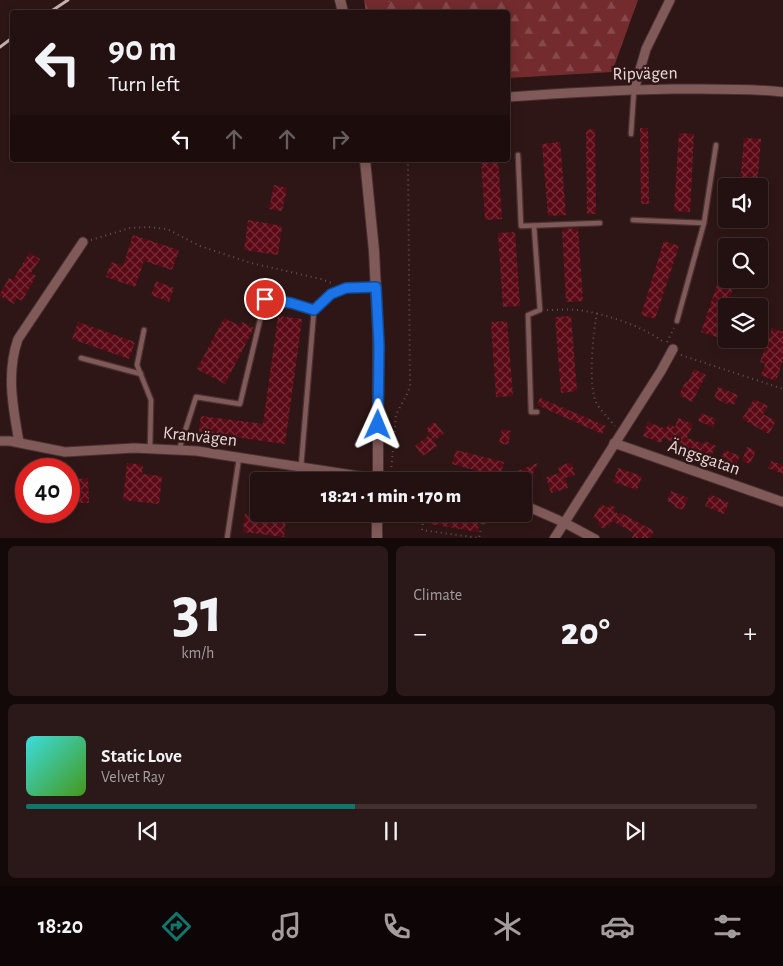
<!DOCTYPE html>
<html lang="en">
<head>
<meta charset="utf-8">
<style>
  :root { --surface:#231010; --page:#2b1919; --text:#f1f3f6; --muted:#a39d9f; --line:#403030; --accent:#0f766e }
  body { margin:0; font-family:"Alegreya Sans",sans-serif; background:var(--page); color:var(--text); height:100vh; display:flex; flex-direction:column; font-size:19px; white-space:nowrap }
  * { box-sizing:border-box; margin:0 }
  p { font-size:16px; color:var(--muted) }
  .icon { flex:none; width:28px; height:28px; fill:none; stroke:currentColor; stroke-width:2; stroke-linecap:round; stroke-linejoin:round }
  .map { position:relative; height:538px; overflow:hidden }
  .drawer { display:flex; flex-direction:column; gap:8px; padding:8px; background:#130909; flex:1 }
  .drawer>* { flex:none }
  .top-card { position:absolute; left:10px; top:10px; width:500px; height:152px; border-radius:5px; box-shadow:0 2px 12px #0003,0 0 0 1px var(--line); background:#231010; color:var(--text); overflow:hidden }
  .controls { position:absolute; left:718px; top:178px; display:grid; gap:10px }
  .controls a { display:grid; place-items:center; width:50px; height:50px; border-radius:5px; background:var(--surface); box-shadow:0 2px 12px #0003,0 0 0 1px var(--line); font-size:25px }
  .speed { position:absolute; left:15px; top:458px; display:flex; gap:10px; font-size:25px; font-weight:700; text-align:center }
  .speed>* { display:grid; place-content:center; width:65px; height:65px; border-radius:50%; background:var(--surface); box-shadow:0 2px 12px #0003,0 0 0 1px var(--line); line-height:1 }
  .speed .limit { border:8px solid #d22; background:#fff; color:#111 }
  .pin { position:absolute; display:grid; place-items:center; width:42px; height:42px; color:#fff; margin:-21px; border:2px solid #fff; border-radius:50%; box-shadow:0 1px 5px #0007 }
  .me { position:absolute; width:55px; margin:-28px; rotate:1deg; stroke-linejoin:round; filter:drop-shadow(0 0 4px #0008) }
  .turn { display:flex; align-items:center; gap:18px; height:105px; padding:0 15px; font-size:22px }
  .turn .icon { width:65px; height:65px; stroke-width:2.5 }
  .turn b { display:block; font-size:35px; line-height:42px }
  .lanes { display:flex; align-items:center; height:48px; padding:0 15px; background:#0003; justify-content:center; gap:25px; direction:ltr }
  .lanes .off { opacity:.35 }
  .big { font-size:38px; font-weight:800; line-height:1.1 }
  .drawer .tile { flex:1; display:flex; flex-direction:column; justify-content:center; gap:8px; min-width:0; padding:0 18px; border-radius:8px; background:var(--page) }
  .drawer .dial { align-items:center; gap:0 }
  .dial b { font-size:65px; line-height:1 }
  .song { display:flex; align-items:center; gap:15px }
  .cover { width:60px; height:60px; border-radius:8px; background:linear-gradient(135deg,hsl(180 70% 55%),hsl(100 70% 35%)) }
  .played { height:5px; border-radius:2px; background:linear-gradient(90deg,var(--accent) 45%,var(--line) 45%) }
  .keys { display:flex; justify-content:space-around; direction:ltr }
  .heat { display:flex; justify-content:space-between; align-items:center; font-size:28px; direction:ltr }
  .drawer .tiles { flex:1; display:grid; gap:8px; grid-template-columns:1fr 1fr }
  .tile:last-child { grid-column:span 2 }
  .trip { position:absolute; left:250px; top:472px; width:282px; height:50px; border-radius:5px; background:var(--surface); box-shadow:0 2px 12px #0003,0 0 0 1px var(--line); font-weight:800; line-height:50px; text-align:center }
  .menu { display:flex; height:80px; justify-content:space-around; align-items:center; background:#0e0606; color:var(--muted) }
  .menu .icon { width:35px; height:35px }
  .menu .on { color:var(--accent) }
  .menu b { font-size:22px; color:var(--text) }
  .map>svg:first-child { display:block }
</style>
</head>
<body>
<div class="map">
<svg width="783" height="539" viewBox="0 0 783 539">
  <defs>
    <pattern id="forest-firs" width="22" height="20" patternUnits="userSpaceOnUse" patternTransform="scale(1.25)"><rect width="22" height="20" fill="#732b2e"/><path d="M5 1l3.5 6h-7zM16 11l3.5 6h-7z" fill="#87494c"/></pattern>
    <pattern id="building-cross-hatch" width="8" height="8" patternUnits="userSpaceOnUse" patternTransform="scale(1.25)"><rect width="8" height="8" fill="#5b0915"/><path d="M0 0l8 8M0 8l8-8" fill="none" stroke="#732c36"/></pattern>
  </defs>
  <rect width="100%" height="100%" fill="#2f1616"/>
  <path fill="url(#forest-firs)" d="M364 0H638L612 72 508 78V12H366Z"/>
  <g fill="url(#building-cross-hatch)">
    <path d="M640 128H648L649 204H641Z"/>
    <path d="M595 129 596 214H587L586 130Z"/>
    <path d="M679 133 694 134 690 212 674 211Z"/>
    <path d="M744 138 761 139 757 186H740Z"/>
    <path d="M560 142 566 215 548 216 542 144Z"/>
    <path d="M481 160H498L502 219 485 220Z"/>
    <path d="M274 185 287 188 282 211 269 209Z"/>
    <path d="M248 220 282 226 278 255 244 250Z"/>
    <path d="M578 228 583 301 566 302 562 229Z"/>
    <path d="M515 232 520 306 503 307 498 233Z"/>
    <path d="M133 235 179 250 172 270 144 261 135 287 106 277 111 262 123 266Z"/>
    <path d="M664 241 679 246 655 319 641 315Z"/>
    <path d="M29 253 40 259 31 273 36 276 22 301 17 298 14 304 0 296V294L9 278 13 280Z"/>
    <path d="M725 261H726V279H736L717 337 701 332Z"/>
    <path d="M156 281 174 288 169 302 151 295Z"/>
    <path d="M278 316 302 319 285 444 199 432 201 416 263 424Z"/>
    <path d="M571 316 577 391 561 393 555 317Z"/>
    <path d="M224 318 240 326 242 322 254 328 225 384 197 369Z"/>
    <path d="M507 321 513 396 496 397 491 322Z"/>
    <path d="M78 322 135 342 129 359 72 339Z"/>
    <path d="M772 328 783 332V360L776 381 761 375 765 364 760 362Z"/>
    <path d="M694 369 706 375 692 402 679 395 686 381 688 382Z"/>
    <path d="M718 387 738 395 734 405 728 402 727 404 714 398Z"/>
    <path d="M540 398 606 426 602 434 537 405Z"/>
    <path d="M754 399 768 406 763 414 776 421 769 434 742 419Z"/>
    <path d="M701 413 716 419 713 427 698 421Z"/>
    <path d="M678 418 693 424 687 438 704 444 705 441 716 446 711 456 701 451 699 456 680 449 681 445 663 438 661 443 643 436 648 422 666 429 668 424 675 427Z"/>
    <path d="M435 422 444 434 434 440 426 429Z"/>
    <path d="M502 429 511 431 508 445 499 443Z"/>
    <path d="M429 435 437 446 423 456 415 446Z"/>
    <path d="M747 447 756 451 750 464 742 461Z"/>
    <path d="M456 450 504 462 500 477 452 464Z"/>
    <path d="M725 450 740 456 734 468 718 462 722 454H723Z"/>
    <path d="M771 461 783 465V474L768 468Z"/>
    <path d="M571 462 575 475 565 478 568 488 551 493 546 477 560 473 558 467Z"/>
    <path d="M127 463 143 465 142 474 162 476 159 504 123 500Z"/>
    <path d="M538 463 530 480 518 481 515 472Z"/>
    <path d="M618 468 642 476 637 490 613 482Z"/>
    <path d="M88 478 89 503H79L78 479Z"/>
    <path d="M671 491 688 498 683 510 674 507 675 505 667 501Z"/>
    <path d="M710 494 729 503 724 514 705 506Z"/>
    <path d="M601 504 608 508 610 504 616 508 614 511 620 515 621 513 654 531 650 539H631L634 533 612 521 609 526 606 525 604 529 598 525 599 521 593 518Z"/>
    <path d="M245 514 286 519 284 537 243 532Z"/>
    <path d="M431 514H480L478 532 430 524Z"/>
  </g>
  <g fill="none" stroke-linecap="round" stroke-linejoin="round">
    <g stroke="#493131" stroke-width="7">
      <g id="service">
        <path d="M631 134 634 90"/>
        <path d="M518 155 521 226 600 223"/>
        <path d="M633 220 704 223 677 321"/>
        <path d="M704 223 716 145"/>
        <path d="M534 226 540 310 528 315 531 412H537"/>
        <path d="M144 330 137 365 151 400 150 449"/>
        <path d="M81 358 141 374"/>
        <path d="M179 450 196 397 240 404 265 299 291 303 314 310"/>
        <path d="M301 467 314 310 331 294 346 288 375 287"/>
        <path d="M483 521 484 514"/>
        <path d="M227 539 239 458"/>
      </g>
    </g>
    <g stroke="#493131" stroke-width="11">
      <g id="minor">
        <path d="M634 90 646 49 670 0"/>
        <path d="M508 97C562 93 617 90 672 89 709 89 746 88 783 92"/>
        <path d="M0 441H10L65 452 134 448 197 451 378 479 403 481"/>
        <path d="M19 442C13 408 6 373 18 339L83 242"/>
        <path d="M614 443 783 502"/>
        <path d="M524 505 565 523 595 539"/>
        <path d="M554 539 661 371 673 349"/>
      </g>
    </g>
    <g stroke="#493131" stroke-width="12">
      <g id="tertiary">
        <path d="M340 0 343 12"/>
        <path d="M365 160 374 251 378 332V481"/>
        <path d="M377 539V514"/>
      </g>
    </g>
    <g stroke="#675050" stroke-width="2" stroke-dasharray="1 4" stroke-linecap="butt">
      <path d="M389 12V0"/>
      <path d="M91 240 130 228 149 227 167 229 200 246 251 263 321 279 334 284"/>
      <path d="M547 310C557 310 568 309 578 310 607 314 642 326 665 343"/>
      <path d="M597 313C593 331 588 386 596 402 599 409 609 419 615 426"/>
      <path d="M667 342 674 328"/>
      <path d="M681 355 783 389"/>
      <path d="M391 472 396 415C400 405 408 396 410 385L408 160"/>
      <path d="M424 514 422 530 479 538 481 528"/>
    </g>
    <use href="#service" stroke="#805a59" stroke-width="4.5"/>
    <use href="#minor" stroke="#805a59" stroke-width="9"/>
    <use href="#tertiary" stroke="#805a59" stroke-width="10"/>
    <g stroke="#c7b3b2" stroke-width="3">
      <path d="M50 12 68 0"/>
      <path d="M0 47 12 38"/>
    </g>
  </g>
  <g fill="none" stroke-linecap="round" stroke-linejoin="round">
    <g stroke="#114b97" stroke-width="12">
      <path id="route" d="M265 299 291 303 314 310 331 294 346 288 376 287 379 345 378 425"/>
    </g>
    <use href="#route" stroke="#1a73e8" stroke-width="9"/>
  </g>
  <g text-anchor="middle" dominant-baseline="central" stroke-width="5" stroke-linejoin="round" paint-order="stroke">
    <g font-size="18" fill="#ead7d6" stroke="#2f1616">
      <text transform="translate(645 74) rotate(-1)">Ripvägen</text>
      <text transform="translate(200 437) rotate(6)">Kranvägen</text>
      <text transform="translate(704 458) rotate(19)">Ängsgatan</text>
    </g>
  </g>
</svg>
<div class="controls">
<a><svg class="icon" aria-label="sound" viewBox="0 0 24 24"><path d="M4 9h4l5-4v14l-5-4H4zM17 9q2 3 0 6"/></svg></a>
<a><svg class="icon" aria-label="search" viewBox="0 0 24 24"><circle cx="10" cy="10" r="6"/><path d="M15 15l6 6"/></svg></a>
<a><svg class="icon" aria-label="layers" viewBox="0 0 24 24"><path d="M12 4l9 5-9 5-9-5zM3 14l9 5 9-5"/></svg></a>
</div>
<div class="speed"><div class="limit">40</div></div>
<div class="pin" style="left:265px;top:299px;background:#d93025"><svg class="icon" aria-label="arrive" viewBox="0 0 24 24"><path d="M6 21V4h12l-3 4 3 4H6"/></svg></div>
<svg class="me" style="left:378px;top:425px" viewBox="-20 -20 40 40"><path d="M0-17L14 15 0 8-14 15z" fill="#1a73e8" stroke="#fff" stroke-width="4"/></svg>
<div class="trip">18:21 · 1 min · 170 m</div>
<div class="top-card">
<div class="turn"><svg class="icon" aria-label="left" viewBox="0 0 24 24"><path d="M17 20v-9H6M10 6l-5 5 5 5"/></svg><div><b>90 m</b>Turn left</div></div>
<div class="lanes"><svg class="icon" aria-label="left" viewBox="0 0 24 24"><path d="M17 20v-9H6M10 6l-5 5 5 5"/></svg><svg class="icon off" aria-label="ahead" viewBox="0 0 24 24"><path d="M12 20V5M6 11l6-6 6 6"/></svg><svg class="icon off" aria-label="ahead" viewBox="0 0 24 24"><path d="M12 20V5M6 11l6-6 6 6"/></svg><svg class="icon off" aria-label="right" viewBox="0 0 24 24"><path d="M7 20v-9h11M14 6l5 5-5 5"/></svg></div>
</div>
</div>
<section class="drawer">
<div class="tiles">
<div class="tile dial"><b>31</b><p>km/h</p></div>
<div class="tile"><p>Climate</p>
<div class="heat"><a>−</a><b class="big">20°</b><a>+</a></div>
</div>
<div class="tile">
<div class="song"><i class="cover"></i><div><b>Static Love</b><p>Velvet Ray</p></div></div>
<div class="played"></div>
<div class="keys"><svg class="icon" aria-label="previous" viewBox="0 0 24 24"><path d="M18 5L8 12l10 7zM5 5v14"/></svg><svg class="icon" aria-label="pause" viewBox="0 0 24 24"><path d="M8 5v14M16 5v14"/></svg><svg class="icon" aria-label="next" viewBox="0 0 24 24"><path d="M6 5l10 7-10 7zM19 5v14"/></svg></div>
</div>
</div>
</section>
<nav class="menu">
<b>18:20</b>
<svg class="icon on" aria-label="directions" viewBox="0 0 24 24"><path d="M12 3l9 9-9 9-9-9zM9 14v-3h6M13 9l2 2-2 2"/></svg>
<svg class="icon" aria-label="music" viewBox="0 0 24 24"><path d="M9 18V5l10-2v13"/><circle cx="6" cy="18" r="3"/><circle cx="16" cy="16" r="3"/></svg>
<svg class="icon" aria-label="phone" viewBox="0 0 24 24"><path d="M5 4h4l2 5-3 2q2 4 5 5l2-3 5 2v4C11 20 4 13 5 4z"/></svg>
<svg class="icon" aria-label="climate" viewBox="0 0 24 24"><path d="M12 3v18M4 7l16 10M4 17L20 7"/></svg>
<svg class="icon" aria-label="car" viewBox="0 0 24 24"><path d="M5 17H2v-5l4-1 3-4h7l3 4 3 1v5h-3M9 17h6M6 11h13"/><circle cx="7" cy="17" r="2"/><circle cx="17" cy="17" r="2"/></svg>
<svg class="icon" aria-label="filters" viewBox="0 0 24 24"><path d="M4 7h16M4 17h16"/><circle cx="9" cy="7" r="2"/><circle cx="15" cy="17" r="2"/></svg>
</nav>
</body>
</html>
